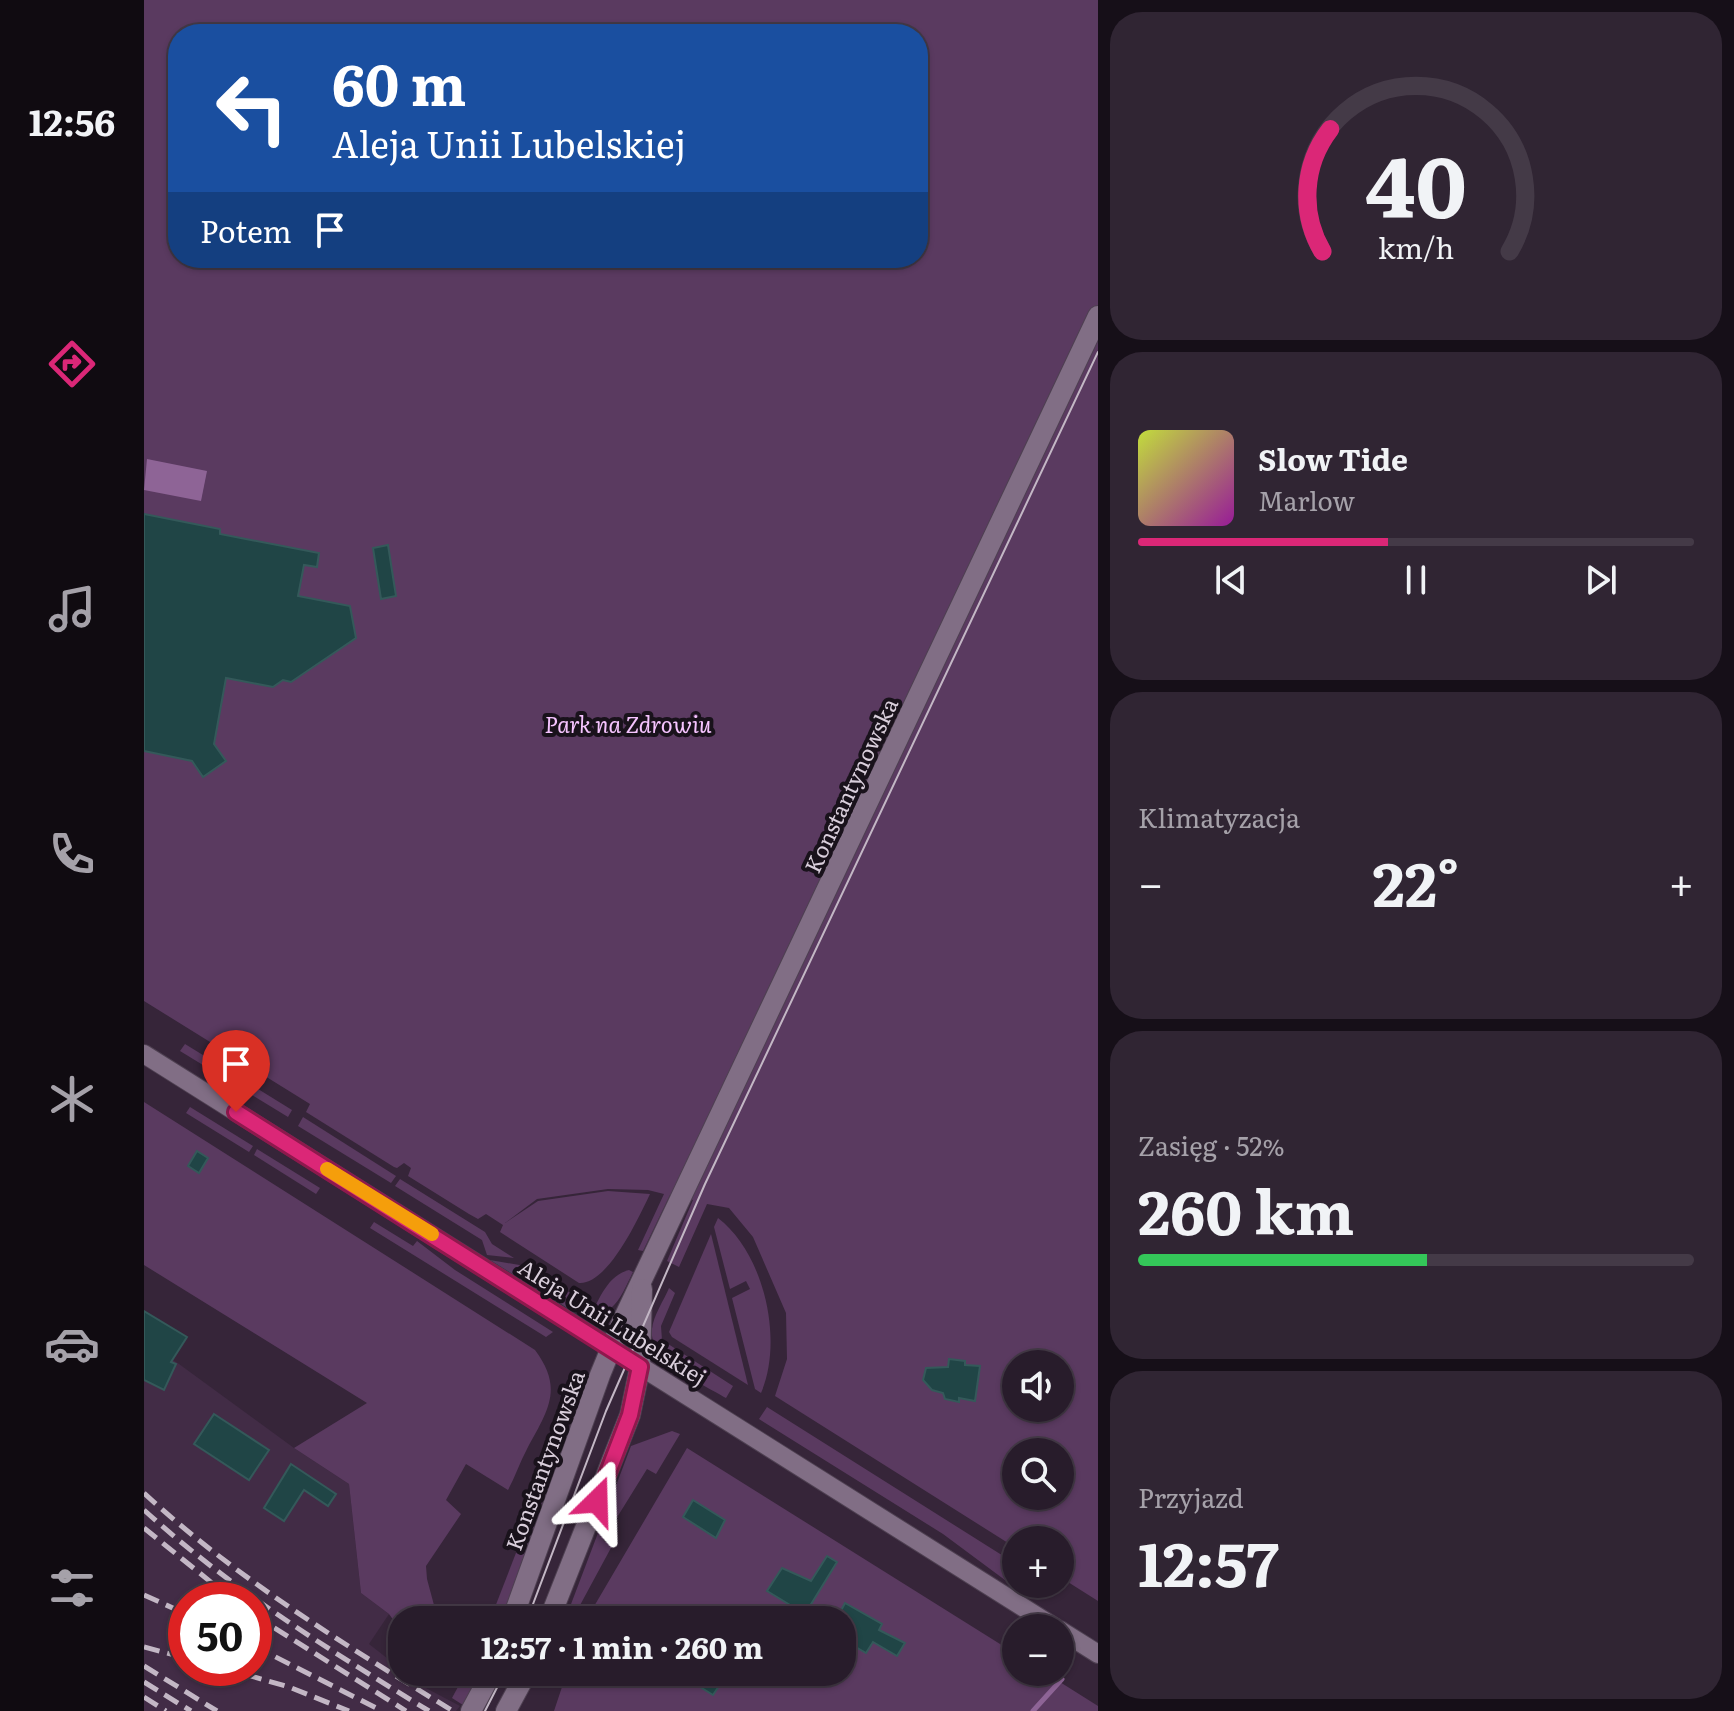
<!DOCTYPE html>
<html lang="pl">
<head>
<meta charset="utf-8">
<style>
  :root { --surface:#281c2b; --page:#302533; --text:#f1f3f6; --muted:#a5a1a9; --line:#443a47; --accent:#db2777 }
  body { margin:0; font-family:Literata,serif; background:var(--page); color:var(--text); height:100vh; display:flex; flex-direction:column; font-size:30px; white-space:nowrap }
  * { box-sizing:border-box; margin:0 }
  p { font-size:26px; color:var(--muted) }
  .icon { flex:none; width:44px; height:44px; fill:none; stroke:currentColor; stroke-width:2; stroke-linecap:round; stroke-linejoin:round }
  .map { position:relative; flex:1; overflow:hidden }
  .side { display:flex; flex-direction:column; gap:12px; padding:12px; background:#160f18; width:636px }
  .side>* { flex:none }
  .guide { position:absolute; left:24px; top:24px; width:760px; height:244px; border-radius:32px; box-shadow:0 2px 6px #0004,0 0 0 2px var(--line); background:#1a4fa0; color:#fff; overflow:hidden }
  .fabs { position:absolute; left:858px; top:1350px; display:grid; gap:16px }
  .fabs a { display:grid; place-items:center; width:72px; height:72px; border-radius:50%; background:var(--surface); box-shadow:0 2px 6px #0004,0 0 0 2px var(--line); font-size:40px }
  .speed { position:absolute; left:24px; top:1582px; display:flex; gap:16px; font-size:40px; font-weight:700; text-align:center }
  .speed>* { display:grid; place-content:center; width:104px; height:104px; border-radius:50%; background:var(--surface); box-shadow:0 2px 6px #0004,0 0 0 2px var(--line); line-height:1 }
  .speed .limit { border:12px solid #d22; background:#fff; color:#111 }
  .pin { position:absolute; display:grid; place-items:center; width:68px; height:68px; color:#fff; margin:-82px -34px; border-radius:50% 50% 50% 0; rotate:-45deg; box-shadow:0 0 8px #0007 }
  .pin .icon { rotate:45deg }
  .me { position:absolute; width:88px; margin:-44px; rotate:22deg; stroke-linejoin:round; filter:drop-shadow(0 0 6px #0008) }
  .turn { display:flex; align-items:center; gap:28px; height:168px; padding:0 32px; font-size:36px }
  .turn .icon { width:104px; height:104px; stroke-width:2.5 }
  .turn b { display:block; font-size:56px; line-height:68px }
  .then { display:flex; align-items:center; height:76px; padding:0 32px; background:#0003; gap:16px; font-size:30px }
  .big { font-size:60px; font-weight:700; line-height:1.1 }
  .side .widget { flex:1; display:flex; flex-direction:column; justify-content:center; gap:12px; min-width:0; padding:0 28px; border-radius:32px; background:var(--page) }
  .side .dial { align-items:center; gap:0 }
  .dial svg { height:208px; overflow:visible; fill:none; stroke:var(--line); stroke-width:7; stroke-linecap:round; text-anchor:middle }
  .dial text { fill:var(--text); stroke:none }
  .song { display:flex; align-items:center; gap:24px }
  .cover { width:96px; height:96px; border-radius:12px; background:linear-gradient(135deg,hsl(70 70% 55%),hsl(300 70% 35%)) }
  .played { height:8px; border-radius:4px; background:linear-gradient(90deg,var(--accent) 45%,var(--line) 45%) }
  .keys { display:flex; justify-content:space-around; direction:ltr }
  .heat { display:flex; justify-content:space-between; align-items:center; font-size:44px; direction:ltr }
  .charge { height:12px; border-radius:6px; background:linear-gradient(90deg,#34c759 52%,var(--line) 0) }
  .trip { position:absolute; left:244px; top:1606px; width:468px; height:80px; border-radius:32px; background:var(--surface); box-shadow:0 2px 6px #0004,0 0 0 2px var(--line); font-weight:700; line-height:80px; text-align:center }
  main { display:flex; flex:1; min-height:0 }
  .menu { display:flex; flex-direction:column; width:144px; justify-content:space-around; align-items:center; background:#100b11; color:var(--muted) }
  .menu .icon { width:56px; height:56px }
  .menu .current { color:var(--accent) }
  .menu b { font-size:36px; color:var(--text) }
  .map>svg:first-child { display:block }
</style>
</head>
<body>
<main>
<nav class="menu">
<b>12:56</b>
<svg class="icon current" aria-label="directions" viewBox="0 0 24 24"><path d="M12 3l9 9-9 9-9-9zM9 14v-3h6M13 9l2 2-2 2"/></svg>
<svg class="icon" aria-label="music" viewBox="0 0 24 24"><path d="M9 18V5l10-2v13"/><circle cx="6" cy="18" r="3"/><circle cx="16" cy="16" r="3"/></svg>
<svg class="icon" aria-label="phone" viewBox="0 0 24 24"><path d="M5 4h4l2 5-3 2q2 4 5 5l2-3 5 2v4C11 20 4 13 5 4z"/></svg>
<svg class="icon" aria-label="climate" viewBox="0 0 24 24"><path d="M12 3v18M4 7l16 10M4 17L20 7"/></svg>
<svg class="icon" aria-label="car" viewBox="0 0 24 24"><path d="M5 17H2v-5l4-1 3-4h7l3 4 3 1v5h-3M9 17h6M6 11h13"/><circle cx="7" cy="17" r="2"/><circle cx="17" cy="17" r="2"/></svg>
<svg class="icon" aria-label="filters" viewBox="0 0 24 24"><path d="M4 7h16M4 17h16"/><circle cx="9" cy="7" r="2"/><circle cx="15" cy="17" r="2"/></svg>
</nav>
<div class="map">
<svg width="954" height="1711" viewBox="0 0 954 1711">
  <rect width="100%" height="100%" fill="#362539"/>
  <path fill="#422c46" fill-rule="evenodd" d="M0 1342 35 1364 150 1448 205 1484 217 1593 245 1614 225 1644 280 1687 316 1706 312 1711H0ZM42 1600H110V1668H42Z"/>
  <g fill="#5a3a60" fill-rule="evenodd">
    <path d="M0 0H954V1601L916 1577V1540H872V1548L631 1396 643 1359 642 1313 609 1237 585 1208 563 1204 535 1267 523 1261 549 1200 526 1195 499 1251 494 1250 520 1194 504 1190 464 1189 393 1199 361 1223 394 1201 464 1191 506 1194C495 1217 464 1285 435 1283L356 1232 359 1225 342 1214 334 1219 325 1214 264 1176 267 1168 260 1163 253 1168 250 1167 162 1112 166 1104 0 1001ZM34 34H774V258H34ZM872 1364H916V1408H872ZM872 1452H916V1496H872Z"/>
    <path d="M41 1044 148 1110 144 1117 36 1051Z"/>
    <path d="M0 1102 391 1350C420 1389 404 1410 383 1449 376 1462 371 1477 364 1490L322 1464 302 1500 317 1514 282 1566 283 1579 294 1620H258V1632L245 1614 217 1593 205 1484 150 1448 223 1403 0 1265Z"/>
    <path d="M46 1107 109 1146 105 1152 42 1113Z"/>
    <path d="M159 1117 252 1176 247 1183 154 1126Z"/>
    <path d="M113 1149 176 1188 172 1194 110 1155Z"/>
    <path d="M256 1179 341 1232 348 1244 370 1258 343 1255 338 1240 251 1186Z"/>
    <path d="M574 1218C620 1253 640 1340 617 1393L611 1389 588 1298 606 1289 602 1281 586 1289 570 1227Z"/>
    <path d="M230 1222 269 1246 273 1241 311 1270 409 1332 402 1337 226 1228Z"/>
    <path d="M567 1234 604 1385 528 1337 525 1332Z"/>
    <path d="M346 1260 381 1266 433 1297 425 1309Z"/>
    <path d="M485 1270 489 1272C479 1292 472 1314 446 1317 455 1299 464 1275 485 1270Z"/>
    <path d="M525 1288 531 1293 517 1326 518 1340 589 1386 582 1398C559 1384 504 1361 508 1329 509 1316 520 1300 525 1288Z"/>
    <path d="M623 1407 872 1564V1581L869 1586 799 1534 615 1419Z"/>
    <path d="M528 1431 536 1434 512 1474 503 1469 459 1540 468 1546 428 1620H421L487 1446Z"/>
    <path d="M543 1448 872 1654V1672H900L954 1706V1711H410L423 1672H698V1620H442Z"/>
    <path d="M399 1490 398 1504 358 1620H346L396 1491Z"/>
    <path d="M322 1672H336L319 1705 308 1698Z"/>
  </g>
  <path fill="#8e6496" d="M3 459 63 471 57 501 0 490Z"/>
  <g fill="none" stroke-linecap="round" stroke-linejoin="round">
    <path stroke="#8e6496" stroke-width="5" d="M889 1711 918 1679"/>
  </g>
  <g fill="#204546" stroke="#34595a" stroke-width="2">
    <path d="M0 514 76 529V534L175 553 173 567 160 565 154 596 206 606 212 638 147 682 139 680 129 687 82 678 70 744 82 761 59 777 48 761 0 751Z"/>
    <path d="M244 545 252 596 237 599 229 548Z"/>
    <path d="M53 1151 64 1158 55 1173 44 1166Z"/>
    <path d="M0 1311 43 1337 27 1362 32 1364 20 1390 0 1380Z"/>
    <path d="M805 1359 821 1361V1365L836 1366 831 1401 815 1398V1402L801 1399 799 1393 788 1390 779 1380 782 1368 804 1367Z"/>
    <path d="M70 1414 125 1450 105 1480 50 1444Z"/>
    <path d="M147 1464 192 1494 184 1506 160 1490 140 1521 120 1508Z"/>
    <path d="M549 1500 581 1520 572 1538 539 1517Z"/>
    <path d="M683 1556 693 1562 661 1614 623 1591 638 1568 667 1581Z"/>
    <path d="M701 1603 738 1624 735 1630 761 1643 753 1656 729 1642 722 1653 698 1639V1620H692Z"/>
    <path d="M532 1672H575L581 1677 569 1695Z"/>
  </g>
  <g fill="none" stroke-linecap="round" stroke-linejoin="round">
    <g stroke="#4e4051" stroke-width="20">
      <g id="tertiary">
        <path d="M0 1054 912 1628"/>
        <path d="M916 1630 954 1654"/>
      </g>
    </g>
    <g stroke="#4e4051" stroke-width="22">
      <g id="secondary">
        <path d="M368 1620 456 1375 477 1324 954 316"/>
        <path d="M405 1620 486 1415 496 1367 498 1289"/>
        <path d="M327 1711 348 1672"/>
        <path d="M362 1711 383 1672"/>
      </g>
    </g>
    <use href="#tertiary" stroke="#816e85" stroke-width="18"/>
    <use href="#secondary" stroke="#816e85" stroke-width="20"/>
    <g stroke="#c3b7c5" stroke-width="2">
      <path d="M383 1620 462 1411 561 1184 954 352"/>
      <path d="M341 1711 361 1672"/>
    </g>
    <g stroke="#c3b7c5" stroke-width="5" stroke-dasharray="16 8" stroke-linecap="butt">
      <path d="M0 1493C93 1579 201 1645 309 1711"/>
      <path d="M0 1510C87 1589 185 1650 285 1711"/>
      <path d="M0 1528 89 1600"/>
      <path d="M0 1595 42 1614"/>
      <path d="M110 1615 262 1711"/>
      <path d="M110 1646 238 1711"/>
      <path d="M0 1647 42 1658"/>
      <path d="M0 1666 73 1711"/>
      <path d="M79 1668 145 1687 205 1711"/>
      <path d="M0 1682 47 1711"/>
      <path d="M0 1697 22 1711"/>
    </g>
  </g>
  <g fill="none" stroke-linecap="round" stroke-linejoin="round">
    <g stroke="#8e194d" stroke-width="20">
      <path id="route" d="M92 1112 496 1367 486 1415 453 1501"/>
    </g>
    <use href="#route" stroke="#db2777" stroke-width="14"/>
    <path stroke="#f59e0b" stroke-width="14" d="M183 1169 288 1234"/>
  </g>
  <g text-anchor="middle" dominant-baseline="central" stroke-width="8" stroke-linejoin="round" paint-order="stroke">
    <g font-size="22" font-style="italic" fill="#f6c4ff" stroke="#19121b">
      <text x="484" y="723">Park na Zdrowiu</text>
    </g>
    <g font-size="22" fill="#d9cedb" stroke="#19121b">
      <text transform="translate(706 785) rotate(-65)">Konstantynowska</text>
      <text transform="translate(469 1321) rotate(32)">Aleja Unii Lubelskiej</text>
      <text transform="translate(400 1460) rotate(-70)">Konstantynowska</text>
    </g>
  </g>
</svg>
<div class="fabs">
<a><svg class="icon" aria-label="sound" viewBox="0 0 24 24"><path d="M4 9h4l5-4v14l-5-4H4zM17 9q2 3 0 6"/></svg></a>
<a><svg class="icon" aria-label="search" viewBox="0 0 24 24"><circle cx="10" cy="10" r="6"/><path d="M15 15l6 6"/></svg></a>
<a>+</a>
<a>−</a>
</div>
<div class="speed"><div class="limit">50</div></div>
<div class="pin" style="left:92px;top:1112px;background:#d93025"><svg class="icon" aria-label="arrive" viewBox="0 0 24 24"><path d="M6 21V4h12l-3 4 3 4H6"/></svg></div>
<svg class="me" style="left:453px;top:1501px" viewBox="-20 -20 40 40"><path d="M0-17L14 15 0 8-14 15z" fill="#db2777" stroke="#fff" stroke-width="4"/></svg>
<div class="trip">12:57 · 1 min · 260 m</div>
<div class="guide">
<div class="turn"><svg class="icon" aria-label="left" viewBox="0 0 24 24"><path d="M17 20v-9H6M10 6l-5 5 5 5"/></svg><div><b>60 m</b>Aleja Unii Lubelskiej</div></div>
<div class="then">Potem<svg class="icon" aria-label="arrive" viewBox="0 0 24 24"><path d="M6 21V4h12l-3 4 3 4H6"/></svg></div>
</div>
</div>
<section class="side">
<div class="widget dial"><svg viewBox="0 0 100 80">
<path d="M14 69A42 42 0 1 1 86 69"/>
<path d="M14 69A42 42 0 0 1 17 22" stroke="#db2777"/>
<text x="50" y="56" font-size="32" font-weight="700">40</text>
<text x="50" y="72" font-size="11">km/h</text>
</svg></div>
<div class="widget">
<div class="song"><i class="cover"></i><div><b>Slow Tide</b><p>Marlow</p></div></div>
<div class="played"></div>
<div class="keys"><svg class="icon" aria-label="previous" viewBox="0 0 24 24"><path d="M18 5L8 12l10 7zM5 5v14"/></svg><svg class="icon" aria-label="pause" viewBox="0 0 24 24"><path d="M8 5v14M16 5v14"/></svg><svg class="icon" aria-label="next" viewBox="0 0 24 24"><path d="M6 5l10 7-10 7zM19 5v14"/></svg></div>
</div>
<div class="widget"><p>Klimatyzacja</p>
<div class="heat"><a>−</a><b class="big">22°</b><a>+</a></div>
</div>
<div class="widget"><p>Zasięg · 52%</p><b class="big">260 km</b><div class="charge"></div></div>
<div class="widget"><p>Przyjazd</p><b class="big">12:57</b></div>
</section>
</main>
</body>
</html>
